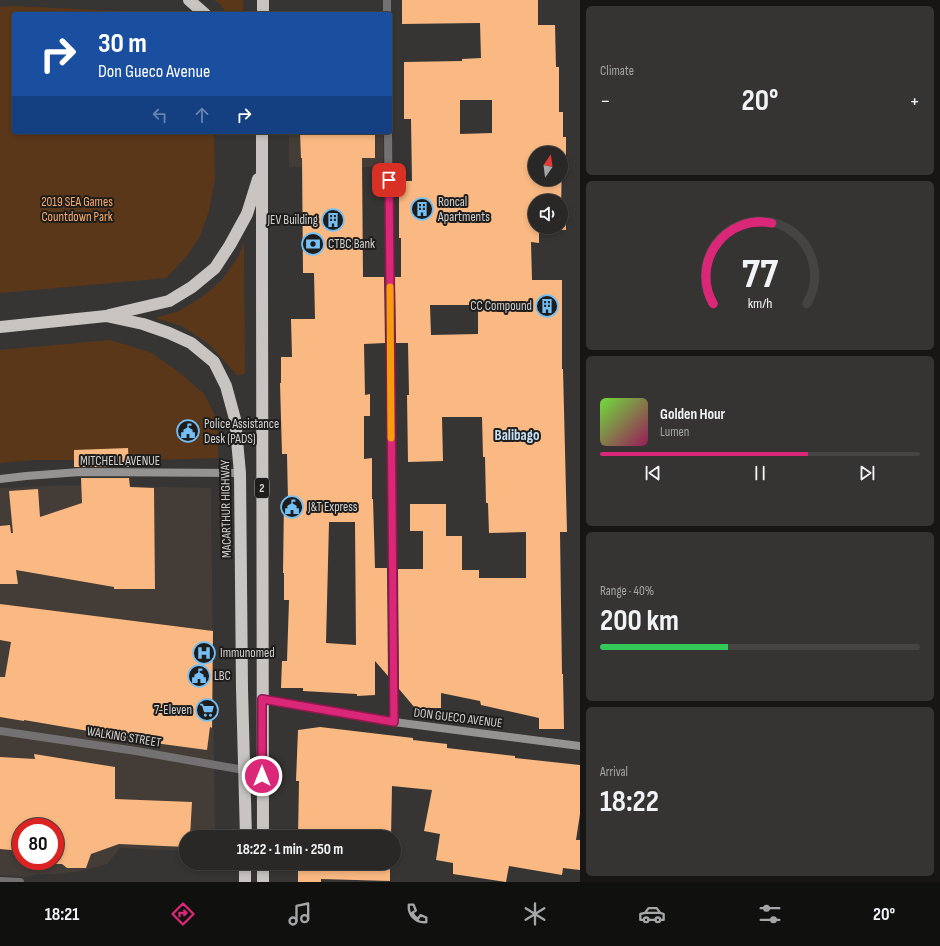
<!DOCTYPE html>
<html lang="en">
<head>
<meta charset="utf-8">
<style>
  :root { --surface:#292826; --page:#353432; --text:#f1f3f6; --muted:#a5a6a7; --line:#454443; --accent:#db2777 }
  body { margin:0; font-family:"Sofia Sans Condensed",sans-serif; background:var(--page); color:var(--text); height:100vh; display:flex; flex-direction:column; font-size:15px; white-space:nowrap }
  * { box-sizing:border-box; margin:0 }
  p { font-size:13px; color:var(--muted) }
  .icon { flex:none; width:22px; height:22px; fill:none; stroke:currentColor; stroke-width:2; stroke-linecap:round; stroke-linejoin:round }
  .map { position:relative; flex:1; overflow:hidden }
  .sheet { display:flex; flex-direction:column; gap:6px; padding:6px; background:#171615; width:360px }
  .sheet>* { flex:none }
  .hud { position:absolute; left:12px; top:12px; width:380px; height:122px; border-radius:4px; box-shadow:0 2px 6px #0003,0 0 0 1px var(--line); background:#1a4fa0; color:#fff; overflow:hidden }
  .needle { width:26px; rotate:14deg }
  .controls { position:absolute; left:528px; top:146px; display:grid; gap:8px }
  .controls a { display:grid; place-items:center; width:40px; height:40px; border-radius:50%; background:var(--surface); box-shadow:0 2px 6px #0003,0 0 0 1px var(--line); font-size:20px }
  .speed { position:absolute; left:12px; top:818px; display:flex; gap:8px; font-size:20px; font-weight:700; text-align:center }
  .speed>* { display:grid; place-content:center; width:52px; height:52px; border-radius:50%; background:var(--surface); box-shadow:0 2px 6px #0003,0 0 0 1px var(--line); line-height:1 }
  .speed .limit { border:6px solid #d22; background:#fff; color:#111 }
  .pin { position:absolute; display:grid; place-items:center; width:34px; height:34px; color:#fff; margin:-17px; border-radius:8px; box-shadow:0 2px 6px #0006 }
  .me { position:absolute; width:44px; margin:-22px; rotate:0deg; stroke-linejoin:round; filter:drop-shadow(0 0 3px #0008) }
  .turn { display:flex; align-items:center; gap:14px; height:84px; padding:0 20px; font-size:18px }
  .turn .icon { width:52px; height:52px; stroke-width:2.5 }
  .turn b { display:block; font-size:28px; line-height:34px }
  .lanes { display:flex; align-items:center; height:38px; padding:0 20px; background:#0003; justify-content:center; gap:20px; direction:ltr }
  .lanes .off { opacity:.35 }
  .big { font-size:30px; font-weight:700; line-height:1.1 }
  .sheet .card { flex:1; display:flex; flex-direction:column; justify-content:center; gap:6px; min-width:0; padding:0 14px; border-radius:6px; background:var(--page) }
  .sheet .dial { align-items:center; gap:0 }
  .dial svg { height:104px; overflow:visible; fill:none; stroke:var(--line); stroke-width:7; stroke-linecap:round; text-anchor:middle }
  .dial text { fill:var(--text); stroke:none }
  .song { display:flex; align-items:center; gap:12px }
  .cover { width:48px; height:48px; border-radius:6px; background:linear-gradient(135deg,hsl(100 70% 55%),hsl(330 70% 35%)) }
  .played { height:4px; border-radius:2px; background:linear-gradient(90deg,var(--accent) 65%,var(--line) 65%) }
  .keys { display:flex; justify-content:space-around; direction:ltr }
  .heat { display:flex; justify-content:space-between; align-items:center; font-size:22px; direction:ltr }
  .charge { height:6px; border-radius:3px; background:linear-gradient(90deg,#34c759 40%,var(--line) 0) }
  .trip { position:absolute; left:179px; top:830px; width:222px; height:40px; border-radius:20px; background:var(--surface); box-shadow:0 2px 6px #0003,0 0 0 1px var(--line); font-weight:700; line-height:40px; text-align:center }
  .dock { display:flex; height:64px; justify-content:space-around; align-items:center; background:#10100f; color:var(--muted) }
  .dock .icon { width:28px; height:28px }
  .dock .current { color:var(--accent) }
  .dock b { font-size:18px; color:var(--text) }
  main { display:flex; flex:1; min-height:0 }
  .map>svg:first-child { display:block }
</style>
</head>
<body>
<main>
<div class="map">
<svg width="580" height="882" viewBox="0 0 580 882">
  <rect width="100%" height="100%" fill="#373533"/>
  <g fill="#443c36" fill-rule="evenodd">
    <rect x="289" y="132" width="94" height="35"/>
    <path d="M72 485 211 488 215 837H186V851L120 848 107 864 76 872 56 874H48L34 875 26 877 0 875V488ZM21 827H55V861H21Z"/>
  </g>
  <g fill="#5a3718">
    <path d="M214 0H243V14H227L220 4Z"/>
    <path d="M14 6 119 11 157 14H14V132H214L215 179 209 211 200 236 188 255 166 278 0 293V7Z"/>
    <path d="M244 243 245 374 237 375 209 344 182 326 155 318 179 311 202 297 222 280 238 257Z"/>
    <path d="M110 340 152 353 181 374 204 394 218 421V458L151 460H32L0 463V350Z"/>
  </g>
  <g fill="#fab982" fill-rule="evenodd">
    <path d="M402 0H538V25H555L556 67H559V112H563V137H566V159H562L561 210H566V230H539V243L531 242 532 280H562V369H563L567 532H560L562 674H563L564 729H539V718L481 705 480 701 441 693V708H415L399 689 398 569H423V531H410V504H446V536H462V570H479V578H526V532L489 533 488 503H486L485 457H483L482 417H442L443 461 408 462 407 395H409L408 343H396L395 277H401V238H399V181H412L411 119H404V62L462 61V59L481 58 480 23 402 24ZM460 100H492V133L460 134ZM535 153H561V179H535ZM535 201H561V227H535ZM430 305H478V334L431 335Z"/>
    <path d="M300 132H375V158H362L363 277H384L385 343 364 344 365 395 370 394V416H364V459L372 458V499H373L375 568H387L388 676 375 661V695L357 696V694L303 691V688H281L282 661H287L289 600H284V573H283L284 500H288L287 454H282L280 383H281V357H292L291 319H315L314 273H303L302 158H301ZM329 522H355L356 645 326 643Z"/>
    <path d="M128 448 129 467H74V450Z"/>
    <path d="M81 478H129L130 487 154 488 155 589H114V587L16 570 18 584H0V526L10 525 11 533H13L9 491 38 489 40 517 82 503Z"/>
    <path d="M0 604 213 631 212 728 210 727 207 750 147 742 145 744 106 737V734L24 720V721L0 717V677H5L11 642 0 640Z"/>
    <path d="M320 727 413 738V740L447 744V748L515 756V758L580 765V814L576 840H580V870L563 868 562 875 509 866 506 882 453 874V863L436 860 440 834 424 831 432 790 392 786 391 837H298L299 781H296L298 730Z"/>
    <path d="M34 754 115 767V799L192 802 190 837H186V847L119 844 91 854 86 868H67L62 864H55V827H21V851L0 849V757L35 759Z"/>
    <path d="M298 863H390V881L321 879V882H298Z"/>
  </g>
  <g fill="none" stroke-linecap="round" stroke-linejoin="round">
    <g stroke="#737171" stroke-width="8">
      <path d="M387 0V14"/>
      <path d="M388 132 394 722"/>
      <path d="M0 731 136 751 244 770"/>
      <path d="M0 881 20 882"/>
    </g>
    <g stroke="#959392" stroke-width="8">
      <path d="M0 479 26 476 80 472 240 473"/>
      <path d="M262 699 394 722 580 746"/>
    </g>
    <g stroke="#c7c4c2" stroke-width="12">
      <path d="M189 0 205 14"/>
      <path d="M263 14V0"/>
      <path d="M262 132V278L263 837"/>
      <path d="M109 315 169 301 192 287 215 268 230 245 247 214 258 179"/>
      <path d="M0 327 106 316 143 324 169 333 191 343 214 362 226 386 235 419 240 473 242 689 246 837"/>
      <path d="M245 863V882"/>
      <path d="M263 863V882"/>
    </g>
  </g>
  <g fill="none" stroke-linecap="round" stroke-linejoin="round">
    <g stroke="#8e194d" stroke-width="10">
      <path id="route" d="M262 776V699L394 722 389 180"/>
    </g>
    <use href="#route" stroke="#db2777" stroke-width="7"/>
    <path stroke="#f59e0b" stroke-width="7" d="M390 287 391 438"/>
  </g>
  <defs>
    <g id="building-ring" transform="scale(1.15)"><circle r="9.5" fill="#1e1d1c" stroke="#74c0f6" stroke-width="1.5"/><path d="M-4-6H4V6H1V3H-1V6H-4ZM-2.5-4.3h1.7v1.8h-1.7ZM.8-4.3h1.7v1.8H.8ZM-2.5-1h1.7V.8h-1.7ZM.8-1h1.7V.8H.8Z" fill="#74c0f6"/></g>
    <g id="bank-ring" transform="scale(1.15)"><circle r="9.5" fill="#1e1d1c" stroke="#74c0f6" stroke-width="1.5"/><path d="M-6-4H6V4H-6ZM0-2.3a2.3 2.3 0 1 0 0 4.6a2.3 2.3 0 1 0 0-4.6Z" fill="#74c0f6"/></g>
    <g id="civic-ring" transform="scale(1.15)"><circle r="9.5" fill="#1e1d1c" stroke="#74c0f6" stroke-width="1.5"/><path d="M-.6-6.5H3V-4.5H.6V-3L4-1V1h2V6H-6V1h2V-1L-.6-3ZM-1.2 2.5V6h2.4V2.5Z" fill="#74c0f6"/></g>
    <g id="hospital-ring" transform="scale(1.15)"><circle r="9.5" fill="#1e1d1c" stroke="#74c0f6" stroke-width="1.5"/><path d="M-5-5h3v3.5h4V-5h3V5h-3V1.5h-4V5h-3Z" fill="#74c0f6"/></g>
    <g id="supermarket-ring" transform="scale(1.15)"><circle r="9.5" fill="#1e1d1c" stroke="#74c0f6" stroke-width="1.5"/><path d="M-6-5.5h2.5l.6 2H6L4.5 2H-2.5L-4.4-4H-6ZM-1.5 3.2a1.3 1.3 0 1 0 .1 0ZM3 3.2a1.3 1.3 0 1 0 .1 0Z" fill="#74c0f6"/></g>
  </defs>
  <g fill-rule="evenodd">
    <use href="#building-ring" x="422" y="209"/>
    <use href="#building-ring" x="333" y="220"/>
    <use href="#bank-ring" x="313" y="244"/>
    <use href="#building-ring" x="547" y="306"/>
    <use href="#civic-ring" x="188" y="431"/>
    <use href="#civic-ring" x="292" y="507"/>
    <use href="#hospital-ring" x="204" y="653"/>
    <use href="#civic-ring" x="199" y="676"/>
    <use href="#supermarket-ring" x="207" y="710"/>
  </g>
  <g text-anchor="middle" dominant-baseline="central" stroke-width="4" stroke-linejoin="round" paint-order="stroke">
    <rect fill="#1e1d1c" stroke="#9d9b9a" stroke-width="1" x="255" y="478" width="14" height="20" rx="3"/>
    <g font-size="12" font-weight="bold" fill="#d3d1d0">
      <text x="262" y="488">2</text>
    </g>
    <g font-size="13" fill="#fcac67" stroke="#1e1d1c">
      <text x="77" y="202">2019 SEA Games<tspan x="77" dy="15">Countdown Park</tspan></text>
    </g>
    <g font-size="13" fill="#d3d1d0" stroke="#1e1d1c" text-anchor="start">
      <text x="438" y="202">Roncal<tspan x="438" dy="15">Apartments</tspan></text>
      <text x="318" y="220" text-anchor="end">JEV Building</text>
      <text x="328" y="244">CTBC Bank</text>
      <text x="532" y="306" text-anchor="end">CC Compound</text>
      <text x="204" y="424">Police Assistance<tspan x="204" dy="15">Desk (PADS)</tspan></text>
      <text x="308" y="507">J&amp;T Express</text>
      <text x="220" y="653">Immunomed</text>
      <text x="214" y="676">LBC</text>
      <text x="192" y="710" text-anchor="end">7-Eleven</text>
    </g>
    <g font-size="13" fill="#d3d1d0" stroke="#1e1d1c">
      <text x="120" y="461">MITCHELL AVENUE</text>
      <text transform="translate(226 509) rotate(-91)">MACARTHUR HIGHWAY</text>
      <text transform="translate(458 718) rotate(7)">DON GUECO AVENUE</text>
      <text transform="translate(124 737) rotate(9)">WALKING STREET</text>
    </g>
    <g font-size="15" font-weight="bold" fill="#c7e2f6" stroke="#1e1d1c">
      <text x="517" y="435">Balibago</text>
    </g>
  </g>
</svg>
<div class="controls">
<a><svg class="needle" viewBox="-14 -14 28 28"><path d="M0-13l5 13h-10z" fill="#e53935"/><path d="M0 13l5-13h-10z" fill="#a5a6a7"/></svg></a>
<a><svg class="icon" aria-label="sound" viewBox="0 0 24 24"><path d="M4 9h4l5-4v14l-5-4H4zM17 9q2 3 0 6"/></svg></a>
</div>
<div class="speed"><div class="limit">80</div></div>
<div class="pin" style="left:389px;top:180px;background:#d93025"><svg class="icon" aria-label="arrive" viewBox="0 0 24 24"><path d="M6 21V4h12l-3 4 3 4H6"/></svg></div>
<svg class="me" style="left:262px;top:776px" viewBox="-20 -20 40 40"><circle r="17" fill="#db2777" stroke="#fff" stroke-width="3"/><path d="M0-11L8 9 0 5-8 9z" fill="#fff"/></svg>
<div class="trip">18:22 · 1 min · 250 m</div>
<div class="hud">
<div class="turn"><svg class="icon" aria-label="right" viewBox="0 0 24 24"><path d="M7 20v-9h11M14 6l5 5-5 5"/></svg><div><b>30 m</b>Don Gueco Avenue</div></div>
<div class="lanes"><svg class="icon off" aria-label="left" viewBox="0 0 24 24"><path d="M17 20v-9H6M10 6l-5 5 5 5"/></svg><svg class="icon off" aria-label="ahead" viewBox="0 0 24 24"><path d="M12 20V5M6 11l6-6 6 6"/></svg><svg class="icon" aria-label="right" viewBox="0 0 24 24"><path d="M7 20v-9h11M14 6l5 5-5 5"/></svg></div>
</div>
</div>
<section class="sheet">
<div class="card"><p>Climate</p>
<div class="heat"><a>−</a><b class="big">20°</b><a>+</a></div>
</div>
<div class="card dial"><svg viewBox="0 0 100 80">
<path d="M14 69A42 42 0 1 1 86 69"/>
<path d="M14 69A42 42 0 0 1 59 7" stroke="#db2777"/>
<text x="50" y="56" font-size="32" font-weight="700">77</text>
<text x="50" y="72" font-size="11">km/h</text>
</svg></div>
<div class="card">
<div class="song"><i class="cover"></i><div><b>Golden Hour</b><p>Lumen</p></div></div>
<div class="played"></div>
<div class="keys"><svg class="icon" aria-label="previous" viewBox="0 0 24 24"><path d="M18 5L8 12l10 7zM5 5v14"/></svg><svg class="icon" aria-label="pause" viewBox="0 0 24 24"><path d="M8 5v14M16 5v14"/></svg><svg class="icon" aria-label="next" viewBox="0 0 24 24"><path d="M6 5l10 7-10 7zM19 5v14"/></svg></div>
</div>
<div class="card"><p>Range · 40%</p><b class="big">200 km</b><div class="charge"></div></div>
<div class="card"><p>Arrival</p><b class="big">18:22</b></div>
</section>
</main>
<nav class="dock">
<b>18:21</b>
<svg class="icon current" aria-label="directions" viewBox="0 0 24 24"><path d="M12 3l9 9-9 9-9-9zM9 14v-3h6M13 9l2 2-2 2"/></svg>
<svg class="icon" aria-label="music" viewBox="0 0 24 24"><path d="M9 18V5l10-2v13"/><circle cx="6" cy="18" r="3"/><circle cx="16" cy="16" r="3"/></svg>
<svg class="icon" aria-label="phone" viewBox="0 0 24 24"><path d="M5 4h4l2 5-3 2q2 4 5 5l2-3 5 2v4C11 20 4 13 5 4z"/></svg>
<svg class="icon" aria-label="climate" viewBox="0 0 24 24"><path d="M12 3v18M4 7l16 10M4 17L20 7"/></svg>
<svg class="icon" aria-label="car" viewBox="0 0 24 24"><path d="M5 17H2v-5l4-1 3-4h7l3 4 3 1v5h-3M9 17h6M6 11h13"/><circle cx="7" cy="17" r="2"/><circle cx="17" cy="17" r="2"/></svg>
<svg class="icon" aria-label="filters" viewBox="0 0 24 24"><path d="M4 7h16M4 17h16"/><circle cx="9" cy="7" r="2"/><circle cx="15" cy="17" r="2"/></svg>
<b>20°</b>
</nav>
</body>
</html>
